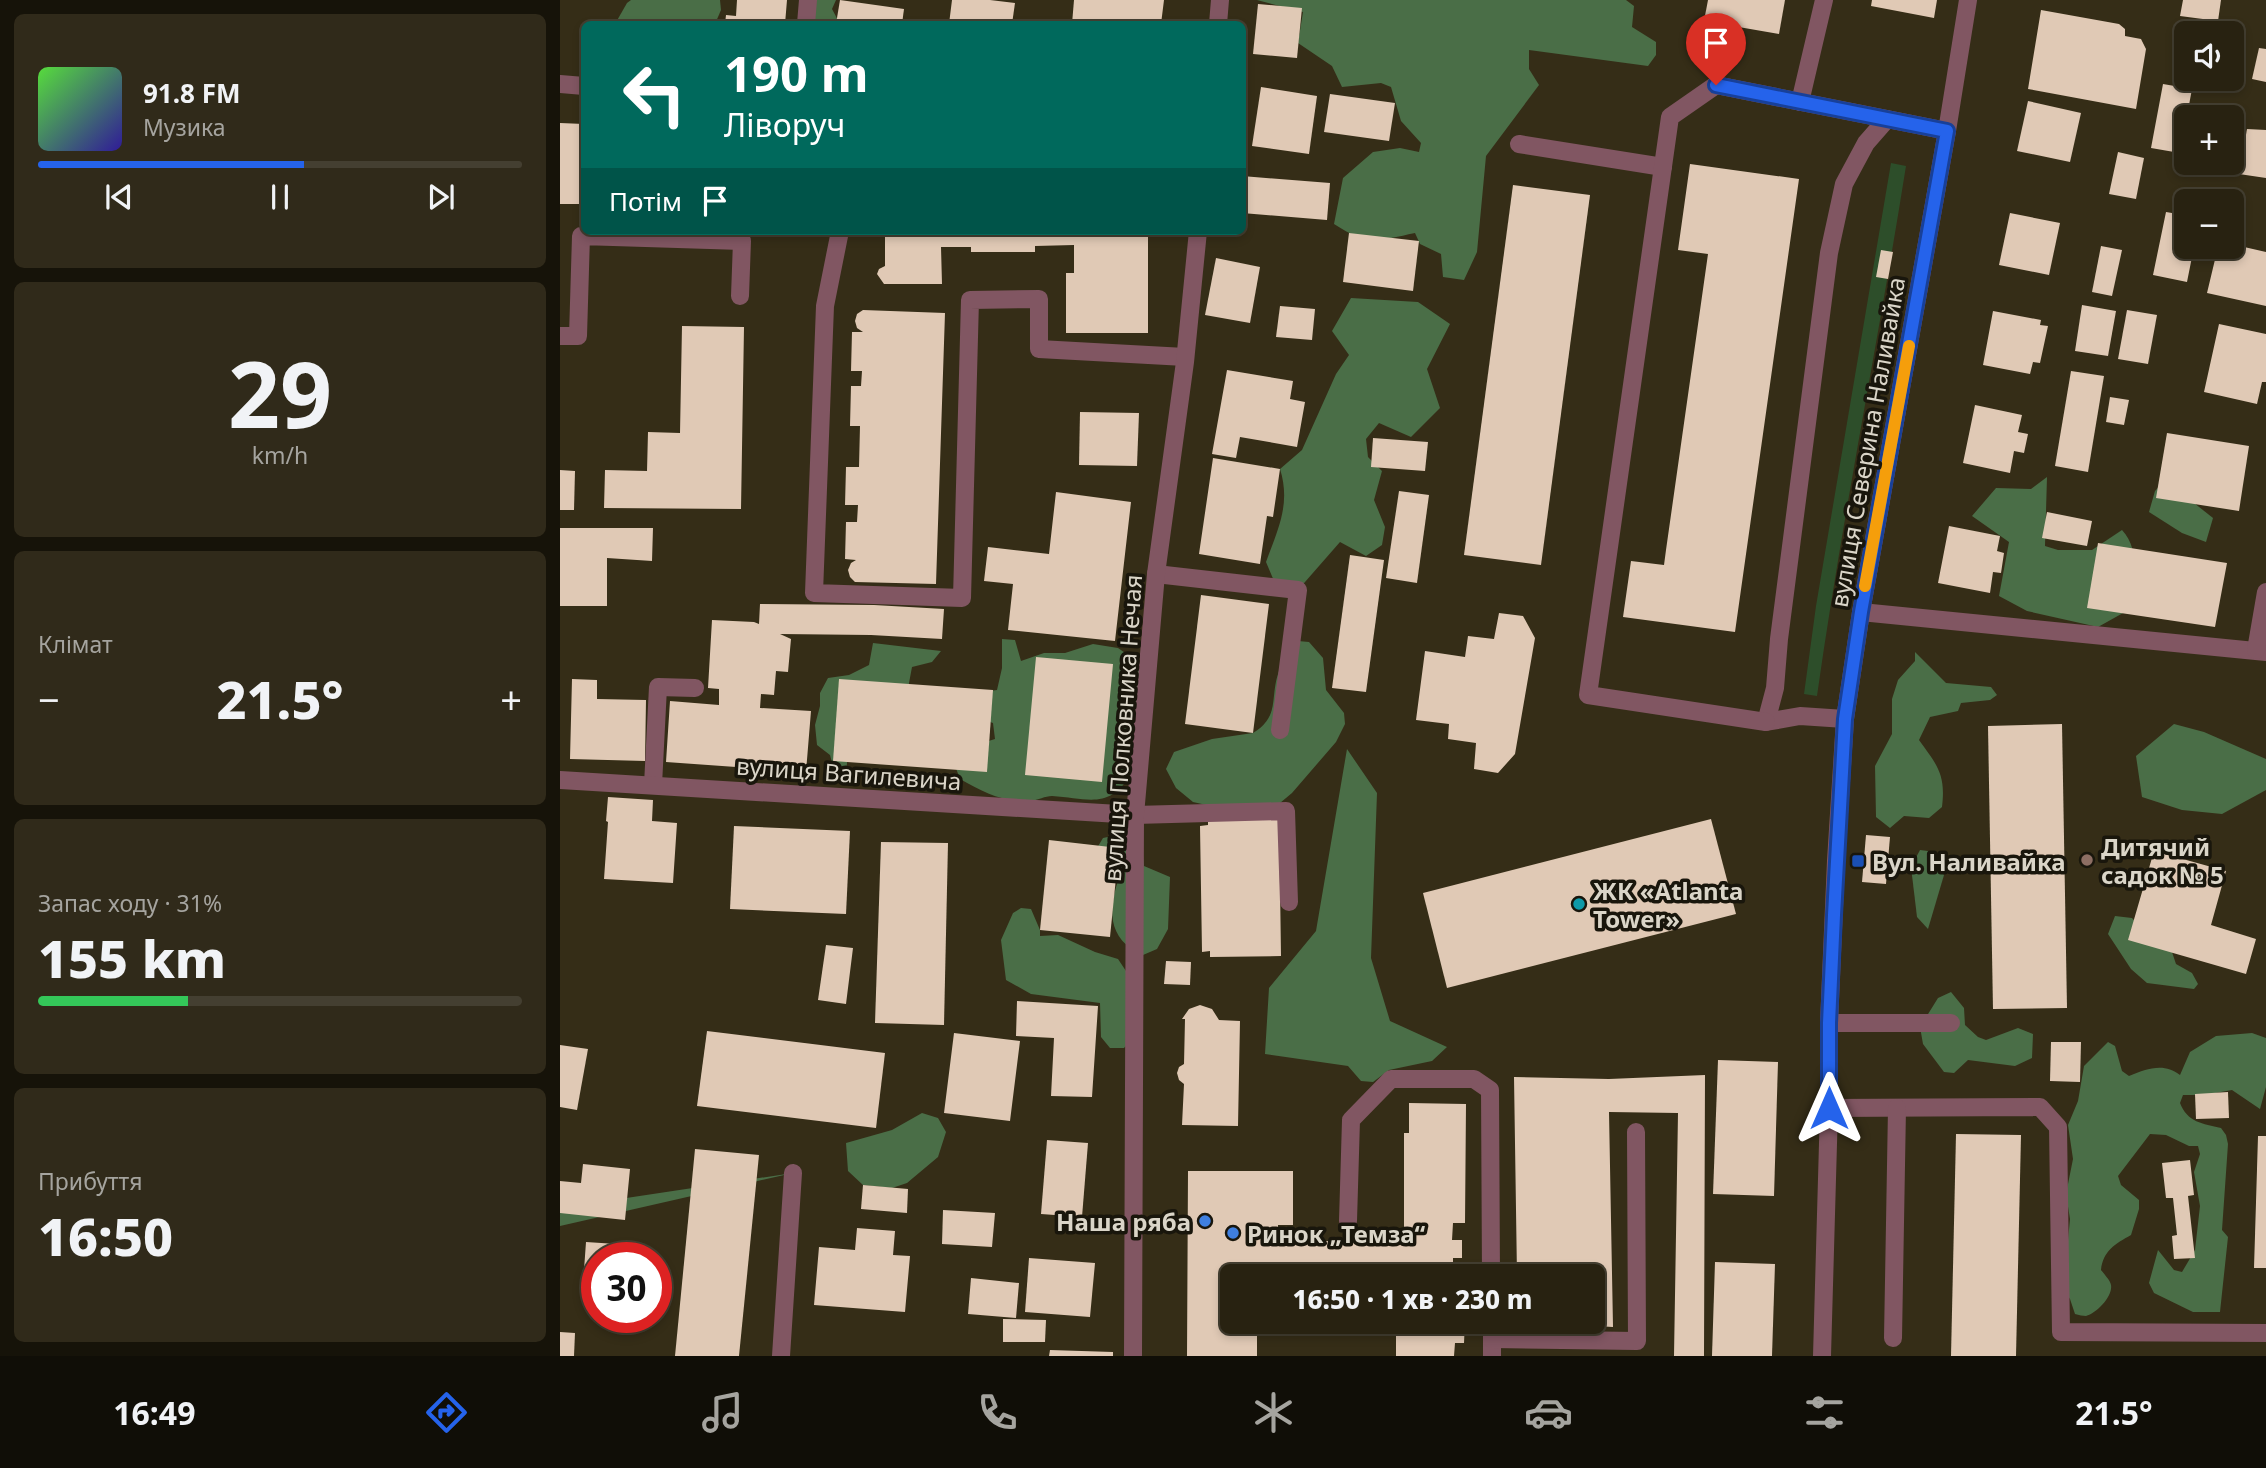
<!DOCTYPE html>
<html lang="uk">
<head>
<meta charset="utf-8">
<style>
  :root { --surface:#282211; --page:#302a1a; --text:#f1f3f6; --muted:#a5a49f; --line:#443f31; --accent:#2563eb }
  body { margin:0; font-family:"Noto Sans",sans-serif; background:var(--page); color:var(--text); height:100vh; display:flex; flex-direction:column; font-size:26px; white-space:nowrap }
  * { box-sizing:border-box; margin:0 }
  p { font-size:23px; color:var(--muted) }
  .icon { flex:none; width:38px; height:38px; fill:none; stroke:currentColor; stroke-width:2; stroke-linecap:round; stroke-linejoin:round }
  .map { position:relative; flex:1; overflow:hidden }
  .side { display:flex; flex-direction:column; gap:14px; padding:14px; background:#161309; width:560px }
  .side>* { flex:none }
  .top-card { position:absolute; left:21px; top:21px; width:665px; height:214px; border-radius:10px; box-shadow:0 4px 10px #0003,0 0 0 2px var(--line); background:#00695c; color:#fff; overflow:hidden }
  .fabs { position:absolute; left:1614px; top:21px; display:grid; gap:14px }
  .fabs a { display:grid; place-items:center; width:70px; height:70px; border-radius:10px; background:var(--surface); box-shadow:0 4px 10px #0003,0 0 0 2px var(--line); font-size:35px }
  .speed { position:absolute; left:21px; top:1242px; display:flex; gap:14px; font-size:35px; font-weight:700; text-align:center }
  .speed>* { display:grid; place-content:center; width:91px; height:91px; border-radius:50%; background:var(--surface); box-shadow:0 4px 10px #0003,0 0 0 2px var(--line); line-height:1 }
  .speed .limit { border:10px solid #d22; background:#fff; color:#111 }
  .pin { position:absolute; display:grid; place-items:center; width:60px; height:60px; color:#fff; margin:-72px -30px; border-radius:50% 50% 50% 0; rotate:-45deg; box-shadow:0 0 7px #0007 }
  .pin .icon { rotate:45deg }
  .me { position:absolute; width:77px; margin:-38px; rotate:0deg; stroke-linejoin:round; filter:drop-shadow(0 0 5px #0008) }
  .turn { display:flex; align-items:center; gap:24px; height:147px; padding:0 28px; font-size:32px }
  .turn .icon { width:91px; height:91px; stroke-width:2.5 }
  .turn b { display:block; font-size:49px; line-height:60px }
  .then { display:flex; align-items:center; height:66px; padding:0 28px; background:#0003; gap:14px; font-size:26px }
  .big { font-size:52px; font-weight:800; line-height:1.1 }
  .side .tile { flex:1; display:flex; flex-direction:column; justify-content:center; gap:10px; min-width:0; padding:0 24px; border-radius:10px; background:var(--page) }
  .side .dial { align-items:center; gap:0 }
  .dial b { font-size:91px; line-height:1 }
  .song { display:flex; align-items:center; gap:21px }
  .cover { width:84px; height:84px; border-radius:10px; background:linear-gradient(135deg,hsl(110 70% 55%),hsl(250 70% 35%)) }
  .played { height:7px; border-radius:4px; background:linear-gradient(90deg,var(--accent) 55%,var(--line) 55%) }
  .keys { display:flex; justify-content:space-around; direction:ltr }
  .heat { display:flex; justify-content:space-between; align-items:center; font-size:38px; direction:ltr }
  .charge { height:10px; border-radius:5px; background:linear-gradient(90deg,#34c759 31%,var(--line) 0) }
  .trip { position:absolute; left:660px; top:1264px; width:385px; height:70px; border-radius:10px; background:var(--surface); box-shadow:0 4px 10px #0003,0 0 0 2px var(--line); font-weight:800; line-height:70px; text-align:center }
  .tabs { display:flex; height:112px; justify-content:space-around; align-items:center; background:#100e07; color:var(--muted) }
  .tabs .icon { width:49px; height:49px }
  .tabs .current { color:var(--accent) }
  .tabs b { font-size:32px; color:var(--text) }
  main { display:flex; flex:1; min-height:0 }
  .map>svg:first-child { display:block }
</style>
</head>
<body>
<main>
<section class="side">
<div class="tile">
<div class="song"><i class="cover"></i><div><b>91.8 FM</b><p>Музика</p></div></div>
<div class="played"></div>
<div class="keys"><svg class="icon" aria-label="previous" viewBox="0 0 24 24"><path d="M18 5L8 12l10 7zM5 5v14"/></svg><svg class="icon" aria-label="pause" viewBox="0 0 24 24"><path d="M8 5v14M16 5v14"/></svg><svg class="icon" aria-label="next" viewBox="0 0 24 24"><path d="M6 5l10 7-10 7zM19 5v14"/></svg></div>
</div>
<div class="tile dial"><b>29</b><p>km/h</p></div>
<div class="tile"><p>Клімат</p>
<div class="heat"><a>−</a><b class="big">21.5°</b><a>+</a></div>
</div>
<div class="tile"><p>Запас ходу · 31%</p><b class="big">155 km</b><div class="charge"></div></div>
<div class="tile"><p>Прибуття</p><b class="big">16:50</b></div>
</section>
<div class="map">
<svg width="1706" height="1356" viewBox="0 0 1706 1356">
  <rect width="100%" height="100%" fill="#352d17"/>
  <path fill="#2d4e2a" d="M1331 163 1346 166C1318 343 1282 519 1257 696L1244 694 1256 606Z"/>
  <g fill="#4a6e47">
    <path d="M71 0H160L161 10 155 24H55L67 3Z"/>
    <path d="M250 0H276L272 9 280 24H256Z"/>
    <path d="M697 0H1066L1074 6 1072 27 1096 42V55L1088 66 969 50V69L979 85 926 156 917 252 904 280 883 277 881 254 860 244 855 233C817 241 808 246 774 224L783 178 813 152 840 148 859 152 861 143 841 121 831 87 821 83 782 87 772 66 738 43 743 12Z"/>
    <path d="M791 298 858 302 890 324 867 369 880 408 851 437 819 423 806 439 808 457 822 471 814 500 825 527 822 545 806 556 780 542 738 590 714 581 706 562C718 529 731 504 720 469L742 450 776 374 789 355 772 331Z"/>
    <path d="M1487 477 1485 546 1498 550H1532L1562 530C1581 550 1574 582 1572 608L1538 627 1467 611 1439 596 1449 542 1412 516 1436 488 1471 489Z"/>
    <path d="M1605 480 1653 518 1646 542 1622 533 1589 512 1595 491Z"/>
    <path d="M442 639 455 640 461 661 484 653H505L533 644 558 648 581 664 572 772C550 811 528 798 492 796 485 796 478 800 471 801 444 803 423 792 400 779L394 763 406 748 435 739 433 723 412 716 414 693 437 690 442 668Z"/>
    <path d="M738 641 749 642 763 658 766 690 784 713 785 724 776 742 732 793 714 808 664 809 633 802 616 788 606 769 614 752 652 739 693 733C720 717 710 698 718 674 722 661 730 651 738 641Z"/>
    <path d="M313 643 381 651 372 662 352 667 349 683V709L288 753 286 773 274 770 270 755 257 745 255 725 260 706V693L268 678 289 675 309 665Z"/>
    <path d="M1355 652 1386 683 1431 687 1437 695 1430 700 1401 703 1398 711 1370 717 1359 740C1377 765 1386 774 1382 807L1369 818 1344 816 1330 828 1316 817 1315 766 1332 734V699L1338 680 1355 661Z"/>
    <path d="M1614 724 1644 732 1706 759V790L1662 814 1622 810 1582 797 1576 756Z"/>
    <path d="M787 749 817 793 811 958 830 1021 887 1047 872 1061 829 1070 813 1082 801 1081 788 1066 705 1054 709 988 756 931Z"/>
    <path d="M557 835 582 845 584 866 610 877 608 929 597 949 583 955C546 939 548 908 560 875L537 848 543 838Z"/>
    <path d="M1360 850 1368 851 1384 875 1368 929 1357 917 1351 867Z"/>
    <path d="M461 908 471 909 480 930V936L498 935 535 952 558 959 570 977 573 1038 564 1048H550L541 1037 540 1003 471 994 446 980 441 940 453 913Z"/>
    <path d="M1555 916 1572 918 1589 936 1610 946 1616 964 1632 973 1638 984 1634 989 1587 983 1571 969 1548 934Z"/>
    <path d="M1391 992 1404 1008 1405 1025 1418 1037 1426 1040 1458 1028 1473 1034 1472 1058 1455 1066 1408 1060 1394 1073 1384 1072 1363 1044 1360 1027 1378 998Z"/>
    <path d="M1692 1033 1706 1038V1087L1700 1109 1672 1090 1644 1095H1623L1620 1103C1627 1122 1643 1124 1661 1128L1666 1135 1668 1144 1662 1230 1668 1237 1660 1312H1633L1594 1293 1589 1283 1598 1250 1614 1270 1622 1272 1635 1250 1640 1206 1634 1172 1640 1154 1638 1146H1629L1606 1135 1590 1134 1558 1176 1561 1185 1579 1200V1209L1571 1235C1555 1244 1543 1251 1541 1270 1544 1274 1550 1280 1551 1285 1553 1296 1537 1313 1526 1316 1523 1316 1519 1315 1515 1314L1510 1299 1500 1285 1506 1261 1510 1219 1506 1194 1513 1159 1508 1125 1518 1101 1524 1066 1548 1042 1555 1046 1562 1071 1569 1076C1586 1069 1604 1062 1620 1075L1630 1052 1656 1036Z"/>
    <path d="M362 1113 378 1118 386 1132 378 1157 347 1183 332 1188 303 1185 288 1171 286 1143 332 1130Z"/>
    <path d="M233 1173 0 1226V1208Z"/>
  </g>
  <g fill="#e0c9b5">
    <path d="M177 0H227L225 24H165L166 15 176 16Z"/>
    <path d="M280 0 344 9 342 24H276Z"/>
    <path d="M392 0H430L455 3 452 24H389Z"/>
    <path d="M514 0H604L601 24H512Z"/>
    <path d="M1148 0H1225L1219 34 1144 21Z"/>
    <path d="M1312 0H1377L1374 18 1311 6Z"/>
    <path d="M1623 0H1661L1658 21 1620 16Z"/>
    <path d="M698 4 742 8 737 58 693 54Z"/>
    <path d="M1481 10 1559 24 1565 29V36L1581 39 1586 49 1576 109 1468 89Z"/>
    <path d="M1699 48 1706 49V82L1692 79Z"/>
    <path d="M1603 84 1632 89 1620 153 1591 148Z"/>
    <path d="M701 87 757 96 749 154 692 146Z"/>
    <path d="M770 94 835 103 829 141 764 132Z"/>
    <path d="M1468 101 1521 113 1510 162 1457 151Z"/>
    <path d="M0 123 24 124V204H0Z"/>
    <path d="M1687 129 1706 130V178L1679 174Z"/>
    <path d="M1558 152 1584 158 1576 199 1549 194Z"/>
    <path d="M1130 164 1239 179 1175 632 1063 617 1071 561 1104 565 1106 550 1148 254 1118 250Z"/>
    <path d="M682 176 770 183 767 220 682 213Z"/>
    <path d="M953 185 1030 195 981 565 904 555Z"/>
    <path d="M1615 202 1626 204V247H1634L1627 282 1593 275 1606 212 1612 213Z"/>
    <path d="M1450 213 1500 223 1489 275 1439 265Z"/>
    <path d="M325 231H588V333H506V273H514V245L475 246V252H411V247H381L382 284H324L317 274 319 269 325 266Z"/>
    <path d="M789 233 859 241 853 291 783 282Z"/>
    <path d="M1671 244 1706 252V306L1647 293 1658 247H1671Z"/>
    <path d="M1541 246 1562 250 1552 296 1532 292Z"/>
    <path d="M1321 250 1333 252 1328 279 1316 277Z"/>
    <path d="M656 258 700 267 690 323 645 315Z"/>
    <path d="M1522 305 1556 311 1548 356 1515 351Z"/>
    <path d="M720 306 755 309 752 340 716 337Z"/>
    <path d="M303 310 385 313 376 584 295 582 290 577 288 570 291 563 296 560 285 559 286 522H297L298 505H285L286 467H299L300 426H290L291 386H301L302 371H291L292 332H303L297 328 295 321 297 314Z"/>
    <path d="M1567 310 1597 315 1588 364 1558 359Z"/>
    <path d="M1433 311 1481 320 1480 325 1488 326 1480 363 1473 362 1470 374 1423 365Z"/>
    <path d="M1659 324 1706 334V382H1702L1697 404 1644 392Z"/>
    <path d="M122 326 184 327 181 509 44 508 45 470 87 471 88 432 120 433Z"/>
    <path d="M667 370 733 381 730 399 745 402 737 447 680 437 676 458 652 454Z"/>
    <path d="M1511 371 1544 376 1528 472 1495 466Z"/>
    <path d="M1550 397 1569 400 1564 425 1546 422Z"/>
    <path d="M1415 405 1462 415 1458 432 1468 434 1464 453 1454 451 1450 473 1403 463Z"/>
    <path d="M520 412 579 413 577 466 519 465Z"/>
    <path d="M1607 433 1689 446 1679 511 1596 498Z"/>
    <path d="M813 438 868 442 865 471 811 467Z"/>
    <path d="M653 458 720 469 713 517 707 516 700 564 639 554Z"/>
    <path d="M0 470 15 471 14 510H0Z"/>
    <path d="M839 491 869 495 857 583 826 578Z"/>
    <path d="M496 492 571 502 555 641 448 630 453 584 424 581 428 547 489 554Z"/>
    <path d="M1487 512 1532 521 1527 546 1482 538Z"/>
    <path d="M1389 526 1440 536 1437 551 1444 553 1441 573 1433 572 1430 593 1378 583Z"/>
    <path d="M0 528H93L92 561 47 558V606H0Z"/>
    <path d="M1538 543 1667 563 1655 627 1527 608Z"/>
    <path d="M790 555 824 560 806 692 772 688Z"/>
    <path d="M641 595 709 604 693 733 625 724Z"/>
    <path d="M200 604 314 605 384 609 382 639 311 635 220 634 231 639 228 672 216 671 214 695 201 694 200 708 251 711 246 772 106 762 110 701 159 705V689L148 688 152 620 194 622 199 624Z"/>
    <path d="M939 613 963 616 975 638 955 754 938 773 914 769 916 743 888 739 889 724 856 720 865 651 905 657 908 636 934 639Z"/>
    <path d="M476 657 553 664 542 782 465 775Z"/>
    <path d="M12 679 37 680V699L86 700 85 761 10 759Z"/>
    <path d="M279 679 433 690 427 772 273 761Z"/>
    <path d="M1502 724 1507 1008 1433 1009 1428 726Z"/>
    <path d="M48 797 93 800 92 821 117 823 113 883 44 879 48 822 46 821Z"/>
    <path d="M719 816 721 956 650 957V951L642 952 640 826 648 825V817Z"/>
    <path d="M1151 819 1176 914 887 988 863 893Z"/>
    <path d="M174 826 290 831 286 914 170 909Z"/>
    <path d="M1306 835 1330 837 1326 884 1302 882Z"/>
    <path d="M489 840 559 848 550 937 480 930Z"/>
    <path d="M321 842 388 843 384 1025 315 1023Z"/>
    <path d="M1594 851 1666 871 1651 925 1696 939 1686 974 1568 940Z"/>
    <path d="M266 945 293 948 286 1004 258 1000Z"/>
    <path d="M606 961 631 962 630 985 604 984Z"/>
    <path d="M457 1001 538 1006 532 1097 491 1096 494 1038 456 1036Z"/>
    <path d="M640 1005 652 1009 659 1020 680 1021 678 1126 622 1125 624 1084 619 1080 617 1073 619 1067 624 1064 625 1019H622L629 1009Z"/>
    <path d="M147 1031 325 1053 316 1128 137 1106Z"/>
    <path d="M394 1033 460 1041 450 1121 384 1113Z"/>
    <path d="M1491 1042H1521L1520 1082 1490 1081Z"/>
    <path d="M0 1045 28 1049 17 1110 0 1107Z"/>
    <path d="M1158 1060 1218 1062 1214 1196 1153 1194Z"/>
    <path d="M1145 1075 1144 1356H1114L1118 1113 1049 1112 1053 1327 980 1323V1321H1032V1276H957L954 1077 1049 1079Z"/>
    <path d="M1668 1092 1669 1118 1636 1119 1635 1094Z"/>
    <path d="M849 1103 906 1104 905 1223H893L892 1240H902V1258H893V1276H672V1321H697V1356H627L628 1171H733V1225H718V1241H844V1133H849Z"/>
    <path d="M1396 1134 1461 1135 1456 1356H1391Z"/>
    <path d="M1698 1136H1706V1268H1694Z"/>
    <path d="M487 1140 528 1143 522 1217 481 1214Z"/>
    <path d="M135 1149 199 1155 179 1356H115Z"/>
    <path d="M1630 1160 1634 1195 1628 1196 1635 1258 1614 1259 1612 1236 1617 1235 1613 1198H1606L1602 1163Z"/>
    <path d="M23 1164 70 1169 65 1220 0 1213V1181L21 1183Z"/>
    <path d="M303 1185 348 1189 347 1213 301 1209Z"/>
    <path d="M383 1210 435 1213 432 1247 382 1244Z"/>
    <path d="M297 1228 335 1231 333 1255 350 1256 345 1312 254 1305 259 1247 295 1250Z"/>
    <path d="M26 1242 87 1246 86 1258H37V1299L22 1298Z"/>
    <path d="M469 1258 535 1263 530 1317 465 1312Z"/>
    <path d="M1155 1262 1215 1264 1212 1356H1152Z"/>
    <path d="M411 1278 459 1283 456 1318 408 1314Z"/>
    <path d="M443 1319 486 1320 485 1342H443Z"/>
    <path d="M836 1321H905L904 1343H895L894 1356H836Z"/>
    <path d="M0 1332 15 1333 14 1356H0Z"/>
    <path d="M490 1350 553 1352V1356H489Z"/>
  </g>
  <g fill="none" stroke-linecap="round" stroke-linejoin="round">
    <g stroke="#815662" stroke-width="18">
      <path d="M1240 102 1264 0"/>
      <path d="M959 144 1103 167"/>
      <path d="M280 231 265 306 254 593 402 598 410 300 479 299V349L625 357"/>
      <path d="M0 336H18L21 236 182 241 180 296"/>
      <path d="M596 574 738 590 720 730"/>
      <path d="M1301 612 1706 652"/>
      <path d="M1285 719 1240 716 1206 722 1215 688 1219 639 1269 253 1284 184 1306 143 1327 119 1387 131"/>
      <path d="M1206 722 1028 695 1110 117 1156 85 1327 119"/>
      <path d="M93 785 98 687 135 688"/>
      <path d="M575 815 726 811 729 902"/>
      <path d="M1269 1023H1391"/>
      <path d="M1269 1108 1480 1107 1498 1127 1501 1332 1706 1333"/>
      <path d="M788 1221 791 1120 831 1079H914L930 1090 931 1276"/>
      <path d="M932 1321V1356"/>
      <path d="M1333 1338 1337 1108"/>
      <path d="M932 1339 1077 1341 1076 1132"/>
      <path d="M221 1356 233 1173"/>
    </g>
    <g stroke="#815662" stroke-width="18">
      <path d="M246 24 248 0"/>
      <path d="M658 24 660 0"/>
      <path d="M0 84 24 86"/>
      <path d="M1696 650 1706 592"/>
      <path d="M0 780 575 815"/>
      <path d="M573 1356 575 815 596 574 625 362 638 231"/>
      <path d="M1262 1356 1269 1108V1023L1276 861 1285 719 1301 612 1387 131 1408 0"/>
    </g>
  </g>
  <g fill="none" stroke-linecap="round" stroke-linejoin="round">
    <g stroke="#184099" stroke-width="18">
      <path id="route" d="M1156 85 1387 131 1301 612 1285 719 1274 915 1269 1023V1108"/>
    </g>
    <use href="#route" stroke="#2563eb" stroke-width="12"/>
    <path stroke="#f59e0b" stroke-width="12" d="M1305 586 1349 346"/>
  </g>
  <circle fill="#8d6e63" stroke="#19160c" stroke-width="2.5" cx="1527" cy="860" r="7"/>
  <rect fill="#1a4fb4" stroke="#19160c" stroke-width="2.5" x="1291" y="854" width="14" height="14" rx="3.5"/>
  <circle fill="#0f9aa8" stroke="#19160c" stroke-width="2.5" cx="1019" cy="904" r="7"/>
  <g fill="#3f7fe0" stroke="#19160c" stroke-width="2.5">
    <circle cx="645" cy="1221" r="7"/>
    <circle cx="673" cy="1233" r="7"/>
  </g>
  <g text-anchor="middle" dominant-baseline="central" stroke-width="7" stroke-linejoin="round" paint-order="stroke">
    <g font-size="24" fill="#dad5c8" stroke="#19160c">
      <text transform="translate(1307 442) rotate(-80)">вулиця Северина Наливайка</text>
      <text transform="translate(562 728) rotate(-86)">вулиця Полковника Нечая</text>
      <text transform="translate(289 773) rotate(4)">вулиця Вагилевича</text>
    </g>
    <g font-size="24" font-weight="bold" fill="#dad5c8" stroke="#19160c" text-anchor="start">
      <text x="1541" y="846">Дитячий<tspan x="1541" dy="28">садок № 5</tspan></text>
      <text x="1312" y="861">Вул. Наливайка</text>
      <text x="1033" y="890">ЖК «Atlanta<tspan x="1033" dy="28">Tower»</tspan></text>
      <text x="631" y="1221" text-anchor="end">Наша ряба</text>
      <text x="687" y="1233">Ринок „Темза“</text>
    </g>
  </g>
</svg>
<div class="fabs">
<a><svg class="icon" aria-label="sound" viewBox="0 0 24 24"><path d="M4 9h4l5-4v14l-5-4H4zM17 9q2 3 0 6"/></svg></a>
<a>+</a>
<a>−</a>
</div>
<div class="speed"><div class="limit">30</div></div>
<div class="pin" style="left:1156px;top:85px;background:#d93025"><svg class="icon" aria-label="arrive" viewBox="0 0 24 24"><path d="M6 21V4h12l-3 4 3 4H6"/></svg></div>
<svg class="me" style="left:1269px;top:1108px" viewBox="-20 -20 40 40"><path d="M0-17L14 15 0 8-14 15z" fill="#2563eb" stroke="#fff" stroke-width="4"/></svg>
<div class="trip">16:50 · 1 хв · 230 m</div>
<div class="top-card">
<div class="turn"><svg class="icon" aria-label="left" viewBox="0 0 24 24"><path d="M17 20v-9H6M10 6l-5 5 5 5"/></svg><div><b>190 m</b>Ліворуч</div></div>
<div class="then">Потім<svg class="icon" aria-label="arrive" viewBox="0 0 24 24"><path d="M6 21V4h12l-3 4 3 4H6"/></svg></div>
</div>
</div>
</main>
<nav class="tabs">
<b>16:49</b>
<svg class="icon current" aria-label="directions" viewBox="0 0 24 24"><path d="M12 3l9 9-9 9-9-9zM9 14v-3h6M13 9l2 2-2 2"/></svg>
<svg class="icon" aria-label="music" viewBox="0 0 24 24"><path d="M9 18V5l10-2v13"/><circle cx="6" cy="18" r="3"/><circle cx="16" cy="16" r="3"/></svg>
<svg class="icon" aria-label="phone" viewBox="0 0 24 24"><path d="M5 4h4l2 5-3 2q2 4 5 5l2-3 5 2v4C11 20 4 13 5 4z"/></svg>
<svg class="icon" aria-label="climate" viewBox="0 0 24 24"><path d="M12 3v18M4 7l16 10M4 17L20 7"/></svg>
<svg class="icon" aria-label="car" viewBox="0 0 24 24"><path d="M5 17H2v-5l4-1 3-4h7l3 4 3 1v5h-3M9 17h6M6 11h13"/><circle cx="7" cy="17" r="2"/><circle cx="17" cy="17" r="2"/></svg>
<svg class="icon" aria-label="filters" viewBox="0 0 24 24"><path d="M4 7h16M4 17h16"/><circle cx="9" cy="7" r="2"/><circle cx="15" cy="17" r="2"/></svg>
<b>21.5°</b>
</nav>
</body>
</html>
